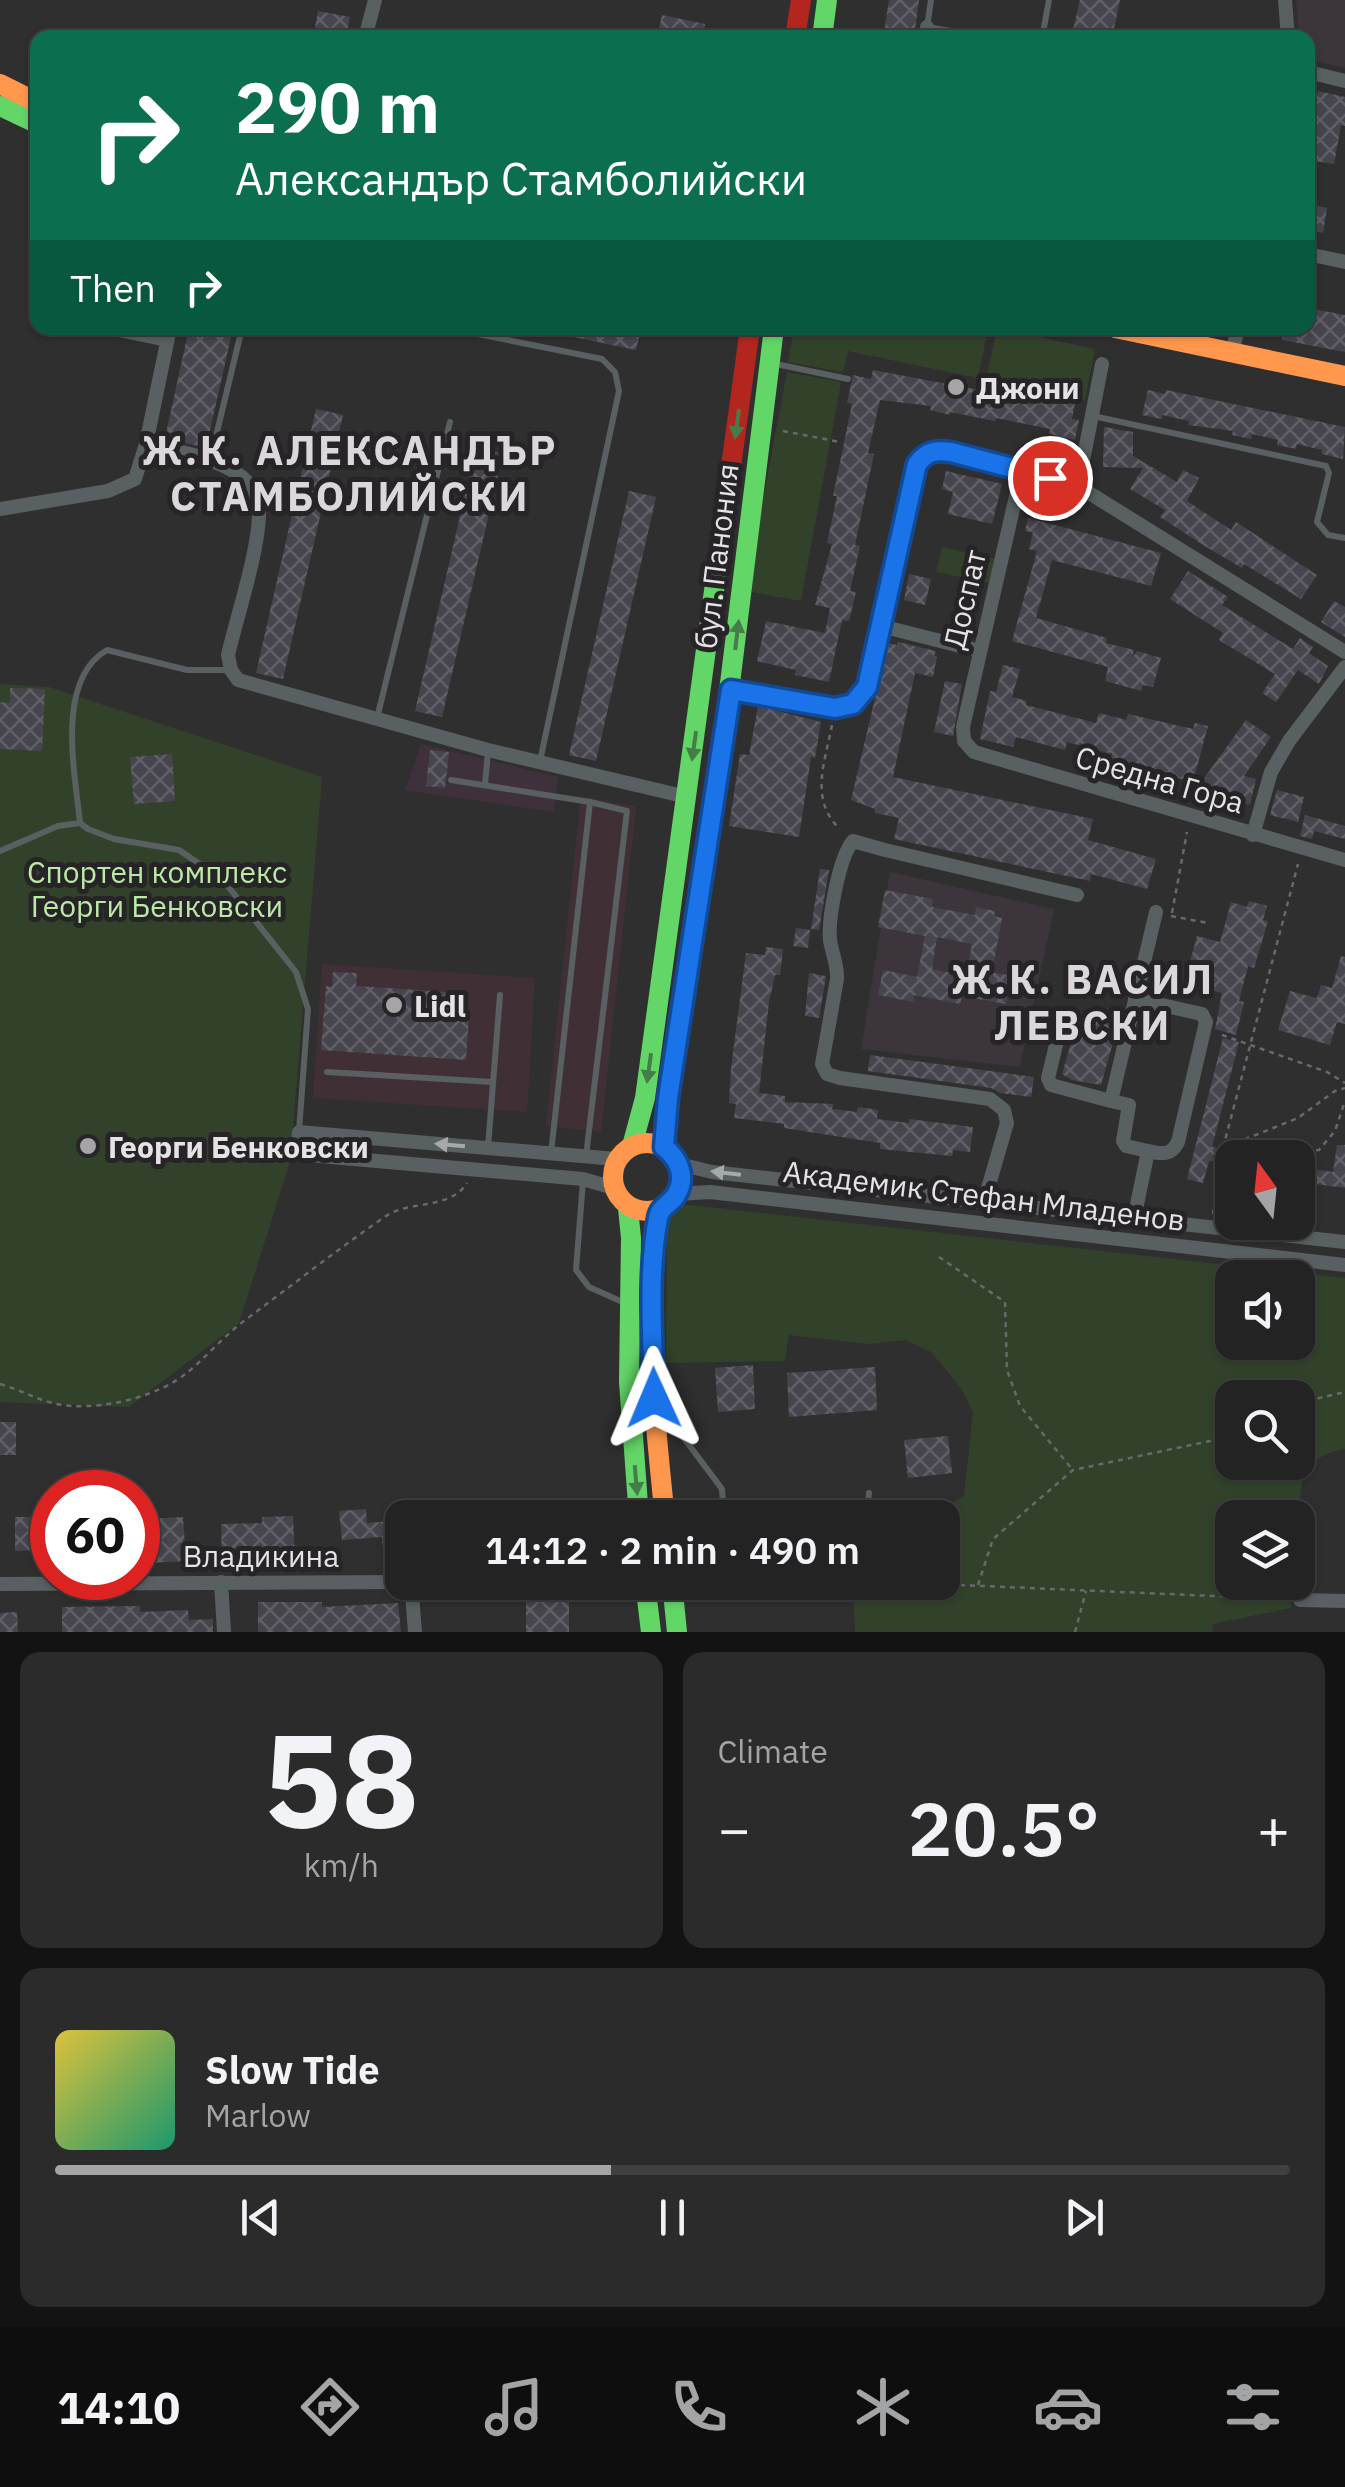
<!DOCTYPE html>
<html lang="en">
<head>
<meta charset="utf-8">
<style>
  :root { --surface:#242324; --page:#2c2b2c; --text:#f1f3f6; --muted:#a3a4a6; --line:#414041; --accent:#a6a4a6 }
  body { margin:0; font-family:"IBM Plex Sans",sans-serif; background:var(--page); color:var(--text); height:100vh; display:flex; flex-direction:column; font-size:38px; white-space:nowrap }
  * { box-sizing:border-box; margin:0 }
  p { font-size:32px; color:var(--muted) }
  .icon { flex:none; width:55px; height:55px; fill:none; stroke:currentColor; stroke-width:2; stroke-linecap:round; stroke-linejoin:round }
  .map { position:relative; height:1632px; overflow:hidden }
  .side { display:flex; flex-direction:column; gap:20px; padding:20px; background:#141314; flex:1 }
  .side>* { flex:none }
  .banner { position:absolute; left:30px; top:30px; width:1285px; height:305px; border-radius:20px; box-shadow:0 2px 8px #0004,0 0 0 2px var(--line); background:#0b6e4f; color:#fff; overflow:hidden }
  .needle { width:65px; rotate:345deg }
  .tools { position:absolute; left:1215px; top:1140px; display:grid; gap:20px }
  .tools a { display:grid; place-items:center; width:100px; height:100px; border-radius:20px; background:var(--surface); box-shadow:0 2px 8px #0004,0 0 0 2px var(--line); font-size:50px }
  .speed { position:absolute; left:30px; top:1470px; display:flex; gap:20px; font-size:50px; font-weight:700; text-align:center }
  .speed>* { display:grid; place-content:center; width:130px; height:130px; border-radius:50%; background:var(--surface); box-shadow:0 2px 8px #0004,0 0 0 2px var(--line); line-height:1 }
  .speed .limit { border:15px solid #d22; background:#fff; color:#111 }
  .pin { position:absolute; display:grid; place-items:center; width:85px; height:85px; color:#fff; margin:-42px; border:5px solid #fff; border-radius:50%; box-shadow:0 2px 10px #0007 }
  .me { position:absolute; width:110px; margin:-55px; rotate:359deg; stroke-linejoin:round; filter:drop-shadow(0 0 8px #0008) }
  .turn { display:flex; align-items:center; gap:35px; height:210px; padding:0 40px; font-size:45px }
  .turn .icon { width:130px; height:130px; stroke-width:2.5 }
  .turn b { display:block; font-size:70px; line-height:85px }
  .then { display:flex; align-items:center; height:95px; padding:0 40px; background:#0003; gap:20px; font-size:38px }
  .big { font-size:75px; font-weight:600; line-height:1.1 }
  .side .widget { flex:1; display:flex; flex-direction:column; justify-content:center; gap:15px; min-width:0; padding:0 35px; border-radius:20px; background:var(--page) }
  .side .dial { align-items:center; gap:0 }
  .dial b { font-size:130px; line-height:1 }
  .song { display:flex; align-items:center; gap:30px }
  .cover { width:120px; height:120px; border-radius:15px; background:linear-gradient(135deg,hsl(50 70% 55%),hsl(160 70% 35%)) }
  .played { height:10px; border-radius:5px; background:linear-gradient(90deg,var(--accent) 45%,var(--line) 45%) }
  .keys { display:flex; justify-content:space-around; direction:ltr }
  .heat { display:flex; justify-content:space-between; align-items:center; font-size:55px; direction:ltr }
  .side .tiles { flex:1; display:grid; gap:20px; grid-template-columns:1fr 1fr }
  .widget:last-child { grid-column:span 2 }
  .trip { position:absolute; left:385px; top:1500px; width:575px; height:100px; border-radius:20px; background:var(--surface); box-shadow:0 2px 8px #0004,0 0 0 2px var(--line); font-weight:600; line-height:100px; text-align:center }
  .tab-bar { display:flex; height:160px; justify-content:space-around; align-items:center; background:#0e0e0e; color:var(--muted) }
  .tab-bar .icon { width:70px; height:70px }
  .tab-bar .on { color:var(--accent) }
  .tab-bar b { font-size:45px; color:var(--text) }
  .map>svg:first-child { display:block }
</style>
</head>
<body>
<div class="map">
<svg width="1345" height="1632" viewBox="0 0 1345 1632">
  <defs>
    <pattern id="building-cross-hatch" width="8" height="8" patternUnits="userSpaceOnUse" patternTransform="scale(2.5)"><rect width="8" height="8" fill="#46444d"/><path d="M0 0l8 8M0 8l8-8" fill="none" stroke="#615f66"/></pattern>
  </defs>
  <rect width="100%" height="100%" fill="#302f30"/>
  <g fill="#403036">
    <path d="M581 796 636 807 601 1132 546 1126Z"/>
    <path d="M322 964 535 978 527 1112 313 1098Z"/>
  </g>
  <path fill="#3f313b" d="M421 744 558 777 554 812 405 790Z"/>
  <g fill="#3c353c">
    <path d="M1296 0H1345V68L1308 59V38L1299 37Z"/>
    <path d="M890 872 1054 909 1020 1067 861 1049Z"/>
  </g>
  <g fill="#32422a" fill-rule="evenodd">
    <path d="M794 328H829L859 333 861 328H988L978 378 848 351 843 372 788 362Z"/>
    <path d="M997 328 1095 349 1085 400 986 379Z"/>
    <path d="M787 372 841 382 801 601 746 591Z"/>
    <path d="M942 547 996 559 991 583 936 572Z"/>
    <path d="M0 684 49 687 322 777 290 1162 239 1323 129 1407 0 1402Z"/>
    <path d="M680 1204 1345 1278V1449C1294 1457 1301 1493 1298 1535V1518H1232V1582L1293 1583 1291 1608 1212 1624 1213 1632H855L853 1583 942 1582V1518L928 1517 964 1496 973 1412 961 1388 931 1352 905 1340 870 1344 789 1335 785 1361 666 1363 667 1213ZM1232 1278H1298V1342H1232ZM1232 1398H1298V1462H1232Z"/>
  </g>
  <g fill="url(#building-cross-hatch)" fill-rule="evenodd">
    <path d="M889 0H919L914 38H883Z"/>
    <path d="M1080 0H1120L1112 38H1071Z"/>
    <path d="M318 11 350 17 346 38H313Z"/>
    <path d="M662 15 705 24 703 38H657Z"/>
    <path d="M1318 91 1345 97V126L1341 125 1334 164 1308 160V130Z"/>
    <path d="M1308 204 1327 208 1323 233 1308 230Z"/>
    <path d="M1308 308 1345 315V352L1282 340 1285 328H1308Z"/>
    <path d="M189 328H233L206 448 165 438Z"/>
    <path d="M559 328H641L636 350 559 334Z"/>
    <path d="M873 370 1000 394 1001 391 1075 403 1072 419 1079 420 1075 440 1049 434 1050 429 996 418 995 421 950 412V415L930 410 931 406 880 400 868 453 874 454 855 545 860 546 850 591 856 592 849 621 842 620 829 682 795 675 796 670 757 661 766 621 825 633 830 608 815 605 832 544 827 543 837 496H833L852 404 847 403 853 375 871 379Z"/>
    <path d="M1148 390 1165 394 1166 390 1345 427 1343 459 1322 454V450L1297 444 1296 449 1277 445 1278 440 1252 434 1251 439 1232 435 1233 431 1188 425 1189 421 1162 415 1161 419 1142 415Z"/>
    <path d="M316 409 343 415 283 679 256 673Z"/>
    <path d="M1104 427 1133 432V456L1177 482 1183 470 1199 478 1187 501 1231 530 1236 522 1317 575 1301 599 1244 564 1242 568 1203 545 1160 517 1165 510 1130 489 1143 468 1103 467Z"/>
    <path d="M476 447 503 453 442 717 415 711Z"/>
    <path d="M946 471 1002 484 992 524 948 514 953 492 942 489Z"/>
    <path d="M629 491 656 497 596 761 569 755Z"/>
    <path d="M1028 518 1161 553 1151 586 1052 560 1036 618 1107 638 1106 643 1134 650 1132 658 1137 651 1161 658 1153 687 1143 685 1141 691 1105 681 1108 667 1012 641 1037 551 1029 549 1033 532 1025 531Z"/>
    <path d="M1188 571 1228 597 1222 605 1293 649 1300 638 1313 647 1309 653 1328 666 1319 684 1298 670 1276 702 1262 693 1275 674 1219 640 1223 633 1170 599Z"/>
    <path d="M909 574 931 579 925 605 904 600Z"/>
    <path d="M1334 601 1345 607V637L1321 622Z"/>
    <path d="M898 642 936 651 934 656 937 657 933 677 915 673 893 777 1093 819 1088 840 1156 859 1147 889 1091 874 1090 881 894 839 899 818 875 813V809L851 800 888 643 897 645Z"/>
    <path d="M1003 665 1020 669 1012 697 1027 701 1026 705 1096 723 1099 713 1126 720 1128 714 1193 729 1195 723 1208 726 1193 782 1110 760 1112 754 1067 742 1065 750 1016 737 1013 747 980 739 990 691 996 692Z"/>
    <path d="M945 681 962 684 953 736 934 732Z"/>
    <path d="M10 688 45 689 42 751 0 749V702L10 703Z"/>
    <path d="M758 706 821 722 815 758 811 757 799 837 729 826 740 754 749 755Z"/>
    <path d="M1246 720 1271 737 1244 776 1256 779 1250 805 1218 796 1220 789 1200 784Z"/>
    <path d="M430 750 449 752 445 788 426 786Z"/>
    <path d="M172 754 175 801 134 804 130 757Z"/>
    <path d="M1277 790 1304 797 1298 822 1270 815Z"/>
    <path d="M1305 815 1345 826V839L1314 831 1312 839 1300 836Z"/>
    <path d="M820 869 829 870 819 930 811 929Z"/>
    <path d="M885 890 933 899 932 907 975 915 976 907 995 911 994 916 1002 918 992 972 1012 976 1006 1004 962 996 960 1004 914 995 913 1002 878 995 883 970 917 977 925 936 878 927ZM937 937 972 944 966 976 932 969Z"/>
    <path d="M1249 901 1267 906 1263 920 1268 921 1254 968 1248 966 1239 1001 1244 1002 1236 1035 1215 1029 1222 993 1184 983 1197 936 1220 942 1231 902 1247 907Z"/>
    <path d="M796 928 810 930 808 948 793 946Z"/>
    <path d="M766 947 783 949 780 975H775L769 1002 759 1093 785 1096V1102L833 1104 832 1109 857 1112 858 1107 878 1110 877 1119 909 1123V1119L973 1127 970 1152 953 1150 952 1156 880 1149V1143L784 1128V1124L734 1118 736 1104 729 1103 731 1068 746 953 765 955Z"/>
    <path d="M1341 956 1345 957V1024L1337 1022 1330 1045 1278 1030 1290 991 1317 998 1321 985 1332 988Z"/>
    <path d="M333 972 357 973 356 986 464 993 462 1018H469L466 1060 321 1050 326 986 332 987Z"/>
    <path d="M809 973 826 976 819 1018 805 1016Z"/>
    <path d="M1095 1018 1114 1023 1110 1038 1114 1039 1101 1085 1072 1080 1062 1074 1078 1019 1094 1024Z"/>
    <path d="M1223 1038 1239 1042 1212 1147 1232 1150V1164L1209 1161 1203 1183 1187 1179Z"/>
    <path d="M870 1055 1034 1077 1031 1097 1000 1093 991 1088 868 1071Z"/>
    <path d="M1337 1145H1345V1188L1300 1182 1302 1168 1333 1172Z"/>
    <path d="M753 1365 755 1409 718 1412 715 1368Z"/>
    <path d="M875 1367 877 1410 789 1417 787 1373Z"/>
    <rect x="0" y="1422" width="16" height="33"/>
    <path d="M948 1436 952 1473 908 1478 904 1440Z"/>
    <path d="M366 1509 367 1523 402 1520V1549L383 1551 382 1537 342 1540 339 1511Z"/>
    <path d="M293 1516 295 1558 222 1557 221 1524 262 1523V1517Z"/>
    <path d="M15 1517H50V1550L15 1551Z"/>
    <path d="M183 1517 186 1561 149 1563 146 1519Z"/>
    <path d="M569 1595V1632H526V1596Z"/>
    <path d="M258 1602H322V1607L398 1603 401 1632H258Z"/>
    <path d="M140 1606V1612L188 1610 189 1620 213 1619V1632H62V1607Z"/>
    <path d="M17 1612 18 1632H0V1613Z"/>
  </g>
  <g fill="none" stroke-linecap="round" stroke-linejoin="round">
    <g stroke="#666a6c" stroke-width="2.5" stroke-dasharray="5 5" stroke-linecap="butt">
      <path d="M783 431 840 442"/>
      <path d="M832 725C825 762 809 800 840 829"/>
      <path d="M1172 913 1187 832"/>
      <path d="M1171 916 1208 923"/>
      <path d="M1222 1035 1327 1072 1345 1083"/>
      <path d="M1248 1139 1293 1152 1319 1150 1335 1131 1345 1101"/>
      <path d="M1223 1148 1298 864"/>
      <path d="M1213 1214 1223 1148 1298 1118 1335 1091 1345 1088"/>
      <path d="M939 1257 1005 1302 1007 1370 1020 1406 1072 1469"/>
      <path d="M0 1384C25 1391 45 1405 72 1406 109 1408 159 1396 188 1372 207 1356 224 1336 244 1321 291 1286 338 1249 386 1216 410 1200 450 1210 467 1183"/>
      <path d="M1298 1403 1345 1392"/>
      <path d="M890 1582 1283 1599"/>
      <path d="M978 1585 993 1539 1073 1470 1210 1441 1232 1430"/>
      <path d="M1075 1632 1086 1591"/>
    </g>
    <g stroke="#586062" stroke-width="6">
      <path d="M931 0 927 27 993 38"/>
      <path d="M1042 38 1049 0"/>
      <path d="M448 328 602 359 615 372 619 391 540 761"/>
      <path d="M776 364 848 379"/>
      <path d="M1093 416 1326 466 1329 473 1317 522 1328 535 1345 538"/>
      <path d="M211 457 242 328"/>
      <path d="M377 718 450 422"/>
      <path d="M451 780 590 802 627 811 586 1156"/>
      <path d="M485 784 488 752"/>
      <path d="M80 823 88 829 114 839 179 850 223 880 296 972 308 1009 299 1131"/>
      <path d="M0 851 58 826 80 823C75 772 55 680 107 650L187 670H229"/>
      <path d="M327 1072 493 1082"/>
      <path d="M488 1147 500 995"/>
      <path d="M551 1153 590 802"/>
      <path d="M583 1181 576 1270 589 1287 627 1304"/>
      <path d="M662 1409 722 1489 724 1518"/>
      <path d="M867 1518 869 1493"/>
      <path d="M679 1588 837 1592 850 1590 859 1582"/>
    </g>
    <g stroke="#586062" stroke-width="14">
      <path d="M1285 0 1288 38"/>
      <path d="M365 38 375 0"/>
      <path d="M925 38 927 27"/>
      <path d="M1308 72 1345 81"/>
      <path d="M1308 254 1345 262"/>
      <path d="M109 328 167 340"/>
      <path d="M1232 353 1238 328"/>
      <path d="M146 444C178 452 215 456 242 477 251 484 259 498 259 510 260 547 237 616 228 655L231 670 238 680 488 750 687 797"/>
      <path d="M1022 470 963 727 964 741 974 752 1345 860"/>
      <path d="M1078 486 1102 364"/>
      <path d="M0 509 108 491 135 479 146 444 170 328"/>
      <path d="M881 626 980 651"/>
      <path d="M731 691 835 709 853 704 867 687 917 464 924 454 936 450 1078 486 1345 652"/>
      <path d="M1253 835 1271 772 1289 741 1345 667"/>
      <path d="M1135 999 1202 1014 1206 1022 1178 1142C1171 1156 1162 1154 1148 1151"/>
      <path d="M1063 1016 1048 1078 1051 1085 1111 1101"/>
      <path d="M679 1164 712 1172 1345 1242"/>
      <path d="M614 1188 583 1179 297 1154 299 1132 616 1159"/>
      <path d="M677 1194 710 1192 1345 1265"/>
      <path d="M984 1202 1007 1123 1004 1110 990 1099 840 1078 827 1074 822 1064 837 979C838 965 832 954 830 940 828 919 839 857 853 841L885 850 1077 895"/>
      <path d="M1134 1219 1148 1151 1126 1146 1123 1141 1129 1105 1111 1101 1156 912"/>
      <path d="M221 1582 224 1632"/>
      <path d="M411 1582 415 1632"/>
      <path d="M529 1582 645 1583 673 1588"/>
      <path d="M0 1584 402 1582"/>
      <path d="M1300 1600 1345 1601"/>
    </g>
    <g stroke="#63d668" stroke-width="20">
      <path d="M822 38 827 0"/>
      <path d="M0 106 38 124"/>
      <path d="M720 764 774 328"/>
      <path d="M632 1146 645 1098 719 554"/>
      <path d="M628 1208 631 1238 629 1382 639 1518"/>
      <path d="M645 1582 651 1632"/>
      <path d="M672 1582 677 1632"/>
    </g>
    <g stroke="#ff974d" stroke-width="20">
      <path d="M0 84 38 103"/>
      <path d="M1115 328 1345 376"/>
      <circle cx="647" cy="1177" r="34"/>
      <path d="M664 1147 668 1098 720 764"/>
      <path d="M659 1210C643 1313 654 1415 665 1518"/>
    </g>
    <g stroke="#b3261e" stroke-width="20">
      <path d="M795 38 801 0"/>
      <path d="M719 554 750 328"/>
    </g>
  </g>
  <defs><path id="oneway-solid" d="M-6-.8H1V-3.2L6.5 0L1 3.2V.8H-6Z" transform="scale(2.5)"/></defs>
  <g fill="#457d48">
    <use href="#oneway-solid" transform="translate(737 424) rotate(98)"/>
    <use href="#oneway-solid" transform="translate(737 635) rotate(-83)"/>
    <use href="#oneway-solid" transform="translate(694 746) rotate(98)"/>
    <use href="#oneway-solid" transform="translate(649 1068) rotate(98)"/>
    <use href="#oneway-solid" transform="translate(636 1480) rotate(85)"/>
  </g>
  <g fill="#a6a8aa">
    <use href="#oneway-solid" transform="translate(450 1145) rotate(-175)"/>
    <use href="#oneway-solid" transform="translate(726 1173) rotate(-173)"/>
  </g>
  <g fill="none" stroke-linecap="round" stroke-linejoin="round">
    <g stroke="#114b97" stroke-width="25">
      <path id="route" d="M654 1398C653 1339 647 1276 658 1218 660 1206 670 1205 676 1195 687 1177 679 1159 664 1147L668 1098 731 690 835 708 853 704 867 687 917 464C927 451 935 450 951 452L1050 478"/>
    </g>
    <use href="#route" stroke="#1a73e8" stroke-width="18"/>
  </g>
  <g fill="#a6a4a6" stroke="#272427" stroke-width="4">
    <circle cx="956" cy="387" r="10"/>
    <circle cx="394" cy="1005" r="10"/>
    <circle cx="88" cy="1146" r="10"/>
  </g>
  <g text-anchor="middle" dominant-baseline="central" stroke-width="10" stroke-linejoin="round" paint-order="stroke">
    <g font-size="30" font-weight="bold" fill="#e5e3e5" stroke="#272427" text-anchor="start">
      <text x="976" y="387">Джони</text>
      <text x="414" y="1005">Lidl</text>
      <text x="108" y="1146">Георги Бенковски</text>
    </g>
    <g font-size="30" fill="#e5e3e5" stroke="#272427">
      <text transform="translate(716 556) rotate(-83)">бул. Панония</text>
      <text transform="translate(964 599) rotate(-77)">Доспат</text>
      <text transform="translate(1160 779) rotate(16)">Средна Гора</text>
      <text transform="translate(984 1195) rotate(7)">Академик Стефан Младенов</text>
      <text x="261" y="1555">Владикина</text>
    </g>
    <g font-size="30" fill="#bbeaa6" stroke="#272427">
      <text x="157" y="871">Спортен комплекс<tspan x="157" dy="34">Георги Бенковски</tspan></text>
    </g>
    <g font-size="40" font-weight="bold" letter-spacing="2.5" fill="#dcd7dc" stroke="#272427">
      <text x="350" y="450">Ж.К. АЛЕКСАНДЪР<tspan x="350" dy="46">СТАМБОЛИЙСКИ</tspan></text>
      <text x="1083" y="979">Ж.К. ВАСИЛ<tspan x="1083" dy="46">ЛЕВСКИ</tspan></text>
    </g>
  </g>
</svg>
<div class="tools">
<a><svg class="needle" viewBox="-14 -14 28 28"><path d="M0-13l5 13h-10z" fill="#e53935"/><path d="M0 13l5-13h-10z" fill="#a3a4a6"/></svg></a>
<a><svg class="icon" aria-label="sound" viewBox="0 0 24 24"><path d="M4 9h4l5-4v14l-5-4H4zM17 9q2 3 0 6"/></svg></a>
<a><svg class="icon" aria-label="search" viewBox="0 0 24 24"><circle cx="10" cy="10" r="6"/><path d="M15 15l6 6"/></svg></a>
<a><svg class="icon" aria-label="layers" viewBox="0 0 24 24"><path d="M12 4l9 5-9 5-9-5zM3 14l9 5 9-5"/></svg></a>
</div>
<div class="speed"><div class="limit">60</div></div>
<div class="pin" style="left:1050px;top:478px;background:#d93025"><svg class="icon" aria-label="arrive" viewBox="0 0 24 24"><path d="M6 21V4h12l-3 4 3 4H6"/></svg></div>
<svg class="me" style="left:654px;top:1398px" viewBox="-20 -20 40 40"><path d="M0-17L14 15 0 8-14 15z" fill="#1a73e8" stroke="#fff" stroke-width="4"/></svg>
<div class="trip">14:12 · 2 min · 490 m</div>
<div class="banner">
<div class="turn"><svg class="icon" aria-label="right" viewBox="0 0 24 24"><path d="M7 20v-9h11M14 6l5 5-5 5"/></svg><div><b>290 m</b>Александър Стамболийски</div></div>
<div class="then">Then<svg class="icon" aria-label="right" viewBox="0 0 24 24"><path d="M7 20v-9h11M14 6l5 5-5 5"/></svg></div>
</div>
</div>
<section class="side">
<div class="tiles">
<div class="widget dial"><b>58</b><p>km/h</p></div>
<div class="widget"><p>Climate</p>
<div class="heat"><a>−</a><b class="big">20.5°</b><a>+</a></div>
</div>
<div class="widget">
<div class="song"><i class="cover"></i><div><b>Slow Tide</b><p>Marlow</p></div></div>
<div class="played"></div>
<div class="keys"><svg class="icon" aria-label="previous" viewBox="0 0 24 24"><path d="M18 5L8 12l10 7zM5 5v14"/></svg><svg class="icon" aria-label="pause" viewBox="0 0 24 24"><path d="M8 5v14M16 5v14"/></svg><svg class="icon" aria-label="next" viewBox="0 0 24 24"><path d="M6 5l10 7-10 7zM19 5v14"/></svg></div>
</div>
</div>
</section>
<nav class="tab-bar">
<b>14:10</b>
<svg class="icon on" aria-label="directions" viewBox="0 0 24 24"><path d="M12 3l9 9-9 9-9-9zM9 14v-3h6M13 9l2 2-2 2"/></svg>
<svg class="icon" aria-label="music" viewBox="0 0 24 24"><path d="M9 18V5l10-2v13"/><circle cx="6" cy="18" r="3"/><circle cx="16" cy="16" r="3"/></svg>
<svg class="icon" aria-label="phone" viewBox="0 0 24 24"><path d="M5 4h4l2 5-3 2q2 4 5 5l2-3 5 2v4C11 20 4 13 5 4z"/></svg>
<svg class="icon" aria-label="climate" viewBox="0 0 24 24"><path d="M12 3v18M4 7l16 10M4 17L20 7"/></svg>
<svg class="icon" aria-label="car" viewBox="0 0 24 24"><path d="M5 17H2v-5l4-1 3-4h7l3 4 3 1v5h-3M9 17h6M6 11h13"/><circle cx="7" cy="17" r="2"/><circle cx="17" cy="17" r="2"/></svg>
<svg class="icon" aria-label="filters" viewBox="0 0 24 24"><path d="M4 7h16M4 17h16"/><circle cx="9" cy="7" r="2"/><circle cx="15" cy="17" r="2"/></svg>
</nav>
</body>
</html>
